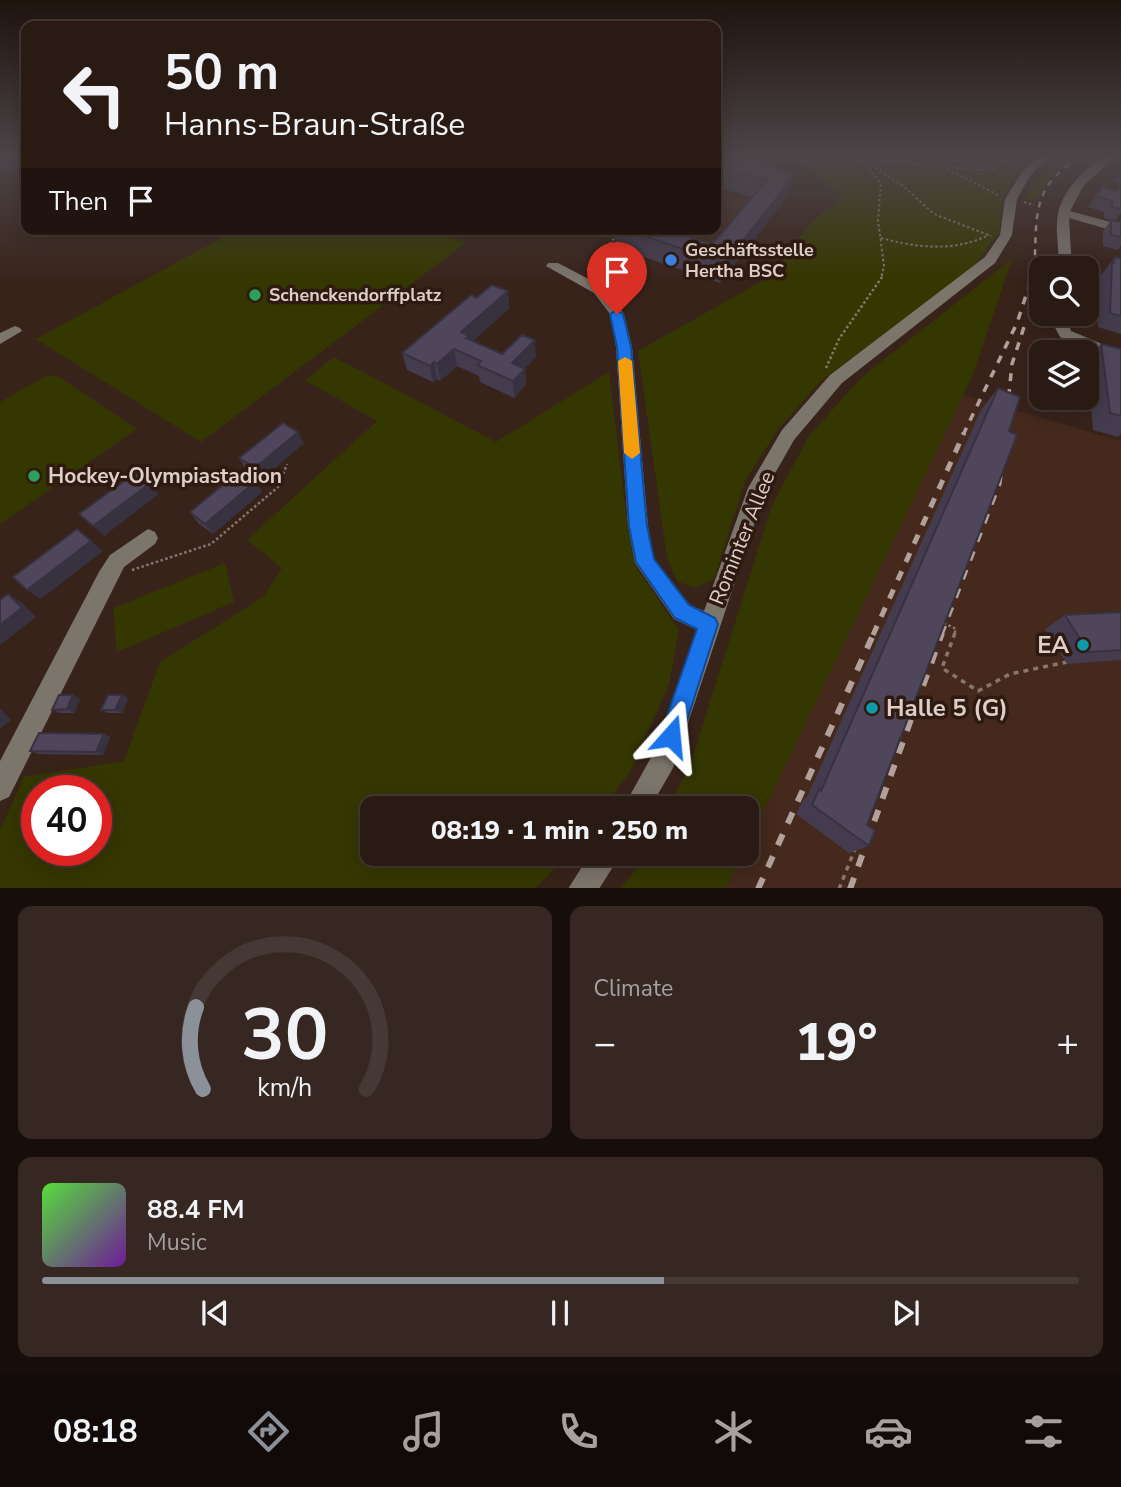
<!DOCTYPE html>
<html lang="en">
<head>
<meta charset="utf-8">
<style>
  :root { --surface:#2a1a14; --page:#362722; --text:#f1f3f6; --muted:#a5a1a0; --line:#463834; --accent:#8c9099 }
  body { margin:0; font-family:"Nunito Sans",sans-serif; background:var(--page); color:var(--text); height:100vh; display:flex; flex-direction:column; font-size:26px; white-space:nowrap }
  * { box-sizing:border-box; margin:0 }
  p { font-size:23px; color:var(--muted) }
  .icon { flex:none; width:38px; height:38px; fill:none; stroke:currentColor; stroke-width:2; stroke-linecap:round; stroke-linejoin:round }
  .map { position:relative; height:888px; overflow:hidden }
  .panel { display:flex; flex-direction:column; gap:18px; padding:18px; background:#170e0b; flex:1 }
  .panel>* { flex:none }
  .top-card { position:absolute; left:21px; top:21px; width:700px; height:214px; border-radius:14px; box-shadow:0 4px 18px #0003,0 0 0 2px var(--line); background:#2a1a14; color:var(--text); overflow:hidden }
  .tools { position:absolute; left:1029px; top:256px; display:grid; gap:14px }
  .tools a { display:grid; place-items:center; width:70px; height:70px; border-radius:14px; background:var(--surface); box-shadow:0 4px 18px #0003,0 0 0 2px var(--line); font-size:35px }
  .speed { position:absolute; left:21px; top:775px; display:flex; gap:14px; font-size:35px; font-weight:700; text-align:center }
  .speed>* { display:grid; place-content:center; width:91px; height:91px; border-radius:50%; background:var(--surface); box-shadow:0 4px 18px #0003,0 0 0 2px var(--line); line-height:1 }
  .speed .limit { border:10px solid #d22; background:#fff; color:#111 }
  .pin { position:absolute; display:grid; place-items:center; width:60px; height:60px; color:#fff; margin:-72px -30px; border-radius:50% 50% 50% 0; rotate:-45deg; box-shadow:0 0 7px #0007 }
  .pin .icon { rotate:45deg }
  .me { position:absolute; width:77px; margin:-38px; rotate:18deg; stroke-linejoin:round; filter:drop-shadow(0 0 5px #0008) }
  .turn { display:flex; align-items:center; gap:24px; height:147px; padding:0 28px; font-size:32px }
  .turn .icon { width:91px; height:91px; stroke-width:2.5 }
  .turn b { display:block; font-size:49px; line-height:60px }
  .then { display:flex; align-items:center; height:66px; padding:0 28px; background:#0003; gap:14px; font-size:26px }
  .big { font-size:52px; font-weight:800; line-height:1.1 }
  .panel .widget { flex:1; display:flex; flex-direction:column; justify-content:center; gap:10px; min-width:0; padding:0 24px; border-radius:14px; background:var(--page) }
  .panel .dial { align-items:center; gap:0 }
  .dial svg { height:182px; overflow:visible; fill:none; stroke:var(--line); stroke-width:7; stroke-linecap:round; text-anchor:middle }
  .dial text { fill:var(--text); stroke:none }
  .song { display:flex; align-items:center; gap:21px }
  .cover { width:84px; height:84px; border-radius:10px; background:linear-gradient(135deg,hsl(110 70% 55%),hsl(280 70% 35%)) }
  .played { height:7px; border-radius:4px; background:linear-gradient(90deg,var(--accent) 60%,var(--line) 60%) }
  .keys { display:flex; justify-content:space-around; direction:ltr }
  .heat { display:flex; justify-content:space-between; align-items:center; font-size:38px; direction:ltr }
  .panel .tiles { flex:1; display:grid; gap:18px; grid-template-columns:1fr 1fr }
  .widget:last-child { grid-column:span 2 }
  .trip { position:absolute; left:360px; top:796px; width:399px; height:70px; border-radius:14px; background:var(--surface); box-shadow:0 4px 18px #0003,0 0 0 2px var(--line); font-weight:800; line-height:70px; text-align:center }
  .tabs { display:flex; height:112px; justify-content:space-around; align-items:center; background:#110a08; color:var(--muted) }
  .tabs .icon { width:49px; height:49px }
  .tabs .active { color:var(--accent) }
  .tabs b { font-size:32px; color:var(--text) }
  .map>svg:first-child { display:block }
</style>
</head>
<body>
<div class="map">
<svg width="1121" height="889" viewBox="0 0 1121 889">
  <rect width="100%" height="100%" fill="#38231a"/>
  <g fill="#44291c">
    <path d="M716 191 750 201 702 258 658 229H716Z"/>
    <path d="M963 395 1121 441V888L726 889 743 854H747V845Z"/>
  </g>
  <g fill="#353700" fill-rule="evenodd">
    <path d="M794 156H969L986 162 995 156H1032L1003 196 999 233 974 266 821 381 779 428 745 481 714 579 694 588 677 581 667 557 638 351 773 275 810 223 843 196Z"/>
    <path d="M1061 156H1073L1047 182 1035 202 1025 200 1036 180Z"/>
    <path d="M238 229H427L467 242 201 442 36 339Z"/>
    <path d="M1012 259 972 377 747 845V808H669L692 759 772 505 809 436 862 377Z"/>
    <path d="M334 357 496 442 609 372 628 530 636 567 679 630 669 684 631 770 603 808H373V854H570L535 888 0 889V830L24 777 124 761 160 662 263 597 282 568 247 540 377 421 305 380ZM37 791H96V850H37Z"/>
    <path d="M56 375 137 429 0 524V402L44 377Z"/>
    <path d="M225 563 234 602 117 652 113 608Z"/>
    <path d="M648 854H743L726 888H621Z"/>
  </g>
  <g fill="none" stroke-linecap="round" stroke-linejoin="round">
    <g stroke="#88766f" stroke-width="2" stroke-dasharray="2.5 2.5" stroke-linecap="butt">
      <path d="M854 156 860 158 881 184 878 220 884 266 881 279"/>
      <path d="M924 156 941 166"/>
      <path d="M960 156 983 170"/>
      <path d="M862 159 983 170 994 169 1010 156"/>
      <path d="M863 160 902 185 934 214 991 236"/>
      <path d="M947 169 1000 196"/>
      <path d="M1024 202 1034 205"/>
      <path d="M881 238C918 248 954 252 989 235"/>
      <path d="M587 270 598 259 594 258 618 235"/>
    </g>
    <g stroke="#88766f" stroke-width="2.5" stroke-dasharray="2.5 2.5" stroke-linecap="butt">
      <path d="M826 368 839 339 882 277"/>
      <path d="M132 570 211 544 278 487 287 464"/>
      <path d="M944 623 956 629 954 635"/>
    </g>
    <g stroke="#88766f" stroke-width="3.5" stroke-dasharray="5 5" stroke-linecap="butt">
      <path d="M955 633 942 668 978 691 1010 674 1067 662"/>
      <path d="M839 889 855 849"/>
    </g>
    <g fill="#7c756c" fill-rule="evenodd">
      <path d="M1038 156H1049L1030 176 1017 199 1012 235 995 263 842 383 794 440 766 489 673 768 650 808H623L654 752 697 630 674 619 635 563 628 526 616 347 610 314 594 293 546 266 548 263H558L604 287 624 314 632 347 648 526 654 560 690 605 704 611 748 488 782 430 830 375 985 257 1000 235 1005 199 1022 172Z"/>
      <path d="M1104 156H1117L1084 185 1070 211 1121 225V233L1069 218 1072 268H1058C1060 253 1056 238 1057 223 1058 193 1082 172 1104 156Z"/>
      <path d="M1051 313H1065L1071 331 1121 352V363L1060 337 1051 320Z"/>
      <path d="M15 326 20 328 22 331 0 344V333Z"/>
      <path d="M148 529 155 532 158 538 155 544 124 567 9 797 0 801V761L99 572 110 555Z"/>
      <path d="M590 854H621L599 889H568Z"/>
    </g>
    <path stroke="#b1a19a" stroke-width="2.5" stroke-dasharray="6 6" stroke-linecap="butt" d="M1032 279C1039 249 1030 215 1047 187 1054 175 1069 165 1079 156"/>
    <g stroke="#b1a19a" stroke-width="3.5" stroke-dasharray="8 8" stroke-linecap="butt">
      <path d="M1007 413 1012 364 1025 324"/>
      <path d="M963 435 1017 323 1032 277"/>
    </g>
    <g stroke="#b1a19a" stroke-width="5" stroke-dasharray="10 10" stroke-linecap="butt">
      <path d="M873 635 964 433"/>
      <path d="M941 635 999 484 1002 461"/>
    </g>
    <g stroke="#b1a19a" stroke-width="6" stroke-dasharray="12 12" stroke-linecap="butt">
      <path d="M758 889 874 633"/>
      <path d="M850 889 942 633"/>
    </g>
  </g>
  <g fill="#443c4e">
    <path d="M716 156H779L770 167 787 193 784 197 781 205 720 283 615 247 616 229H666L712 244 752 197 716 187Z"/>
    <path d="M1121 171V212L1115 221 1104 218V212L1088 207 1096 196 1116 191 1121 184 1113 182Z"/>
    <path d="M1111 220 1121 222V245L1118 250 1103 246V231Z"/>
    <path d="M1115 257 1121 259V334L1098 327 1100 276Z"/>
    <path d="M508 291 509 308 473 341 502 354 536 357 524 369 526 385 514 398 480 382 479 376 457 366 440 381 437 379 433 382 407 370 402 353 476 298Z"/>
    <path d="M1101 344 1121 349V434L1118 437 1093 430 1087 360Z"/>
    <path d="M998 388 867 825 869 846 849 853 796 814 803 800 807 797 981 410Z"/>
    <path d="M304 443 262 479 246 469 239 458Z"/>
    <path d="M255 482 262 492 213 534 198 523 190 512Z"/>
    <path d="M1121 614V660L1067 664 1045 629 1065 615Z"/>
    <path d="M122 695 128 699 122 713H108L101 710Z"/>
    <path d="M80 699 74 713H60L52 710Z"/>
    <path d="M104 734 110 737 103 755 38 754 30 751Z"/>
  </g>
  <g fill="#373140">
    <path d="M0 156H26V168L0 174Z"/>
    <path d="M767 156H779L760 178V164Z"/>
    <path d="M793 173 787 193 784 197 781 205 720 283 725 263Z"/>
    <path d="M508 291 509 308 470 344 461 332Z"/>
    <path d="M535 340 536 357 513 380 512 363Z"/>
    <path d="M454 349 457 366 440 381 437 364Z"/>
    <path d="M434 362 437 379 433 382 430 366Z"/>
    <path d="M525 369 526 385 514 398 513 381Z"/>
    <path d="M298 432 304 443 262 479 255 468Z"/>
    <path d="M255 482 262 492 213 534 205 524Z"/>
    <path d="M149 484 159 494 104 536 93 526Z"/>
    <path d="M91 541 103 551 41 599 27 590Z"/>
    <path d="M8 594 22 603 36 617 0 645V625Z"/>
    <path d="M73 695 80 699 74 713 67 709Z"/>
    <path d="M122 695 128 699 122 713 115 710Z"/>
    <path d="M0 708 11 720 0 729Z"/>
    <path d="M104 734 110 737 103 755 96 752Z"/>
  </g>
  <g fill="#4f465b" stroke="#373140" stroke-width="2">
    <path d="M716 156H767L760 164 793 173 784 184 787 185 725 263 623 229H666L712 244 767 180 716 166Z"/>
    <path d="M1121 184V209L1112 207V201L1096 196 1103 187 1116 191Z"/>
    <path d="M1111 220 1121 222V237L1111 235Z"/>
    <path d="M1115 257 1121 259V316L1110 313 1112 262 1114 263Z"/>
    <path d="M492 285 508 291 461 332 469 336 466 338 502 354 522 335 535 340 512 363 525 369 513 381 477 365 481 361 454 349 437 364 434 362 430 366 402 353 471 295 476 298Z"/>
    <path d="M1101 344 1121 349V416L1110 413Z"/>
    <path d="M998 388 1020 397 1009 431 1017 435 867 825 875 830 869 846 812 805 819 789 821 791Z"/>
    <path d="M283 423 298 432 255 468 239 458Z"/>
    <path d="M240 471 255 482 205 524 190 512Z"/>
    <path d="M135 473 149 484 93 526 79 514Z"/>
    <path d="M77 529 91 541 27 590 13 577Z"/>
    <path d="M8 594 22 608 0 625V600Z"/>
    <path d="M1119 612 1121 614V650L1088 652 1065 615Z"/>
    <path d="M59 695H73L67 709 52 710Z"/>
    <path d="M108 695H122L115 710H101Z"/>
    <path d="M39 733 104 734 96 752 30 751Z"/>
  </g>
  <linearGradient id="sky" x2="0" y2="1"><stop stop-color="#1f130e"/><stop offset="0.56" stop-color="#4d4549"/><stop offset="1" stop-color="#4d4549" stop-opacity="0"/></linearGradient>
  <rect width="1121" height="281" fill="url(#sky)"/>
  <path fill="#1a73e8" stroke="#114b97" stroke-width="2" d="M617 310 623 314 631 347 647 526 654 559 689 605 715 618 718 624 682 736 679 744 671 747 663 744 660 736 697 629 675 618 636 562 629 526 617 347 610 314Z"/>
  <path fill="#f59e0b" d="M625 357 632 361 640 453 632 459 624 453 618 361Z"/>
  <circle fill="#3f7fe0" stroke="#2e1a10" stroke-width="2.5" cx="671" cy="260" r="7"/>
  <g fill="#2e9e5b" stroke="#2e1a10" stroke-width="2.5">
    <circle cx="255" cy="295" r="7"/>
    <circle cx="34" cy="476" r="7"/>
  </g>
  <g fill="#0f9aa8" stroke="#2e1a10" stroke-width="2.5">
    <circle cx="1083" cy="645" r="7"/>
    <circle cx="872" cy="708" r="7"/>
  </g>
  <g text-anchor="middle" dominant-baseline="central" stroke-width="7" stroke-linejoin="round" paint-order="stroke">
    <g font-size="18" font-weight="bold" fill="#ddcec8" stroke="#2e1a10" text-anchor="start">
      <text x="685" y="250">Geschäftsstelle<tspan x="685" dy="21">Hertha BSC</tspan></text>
      <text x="269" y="295">Schenckendorffplatz</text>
    </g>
    <g font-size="21" font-weight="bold" fill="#ddcec8" stroke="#2e1a10" text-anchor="start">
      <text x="48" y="476">Hockey-Olympiastadion</text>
    </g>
    <g font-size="21" fill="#ddcec8" stroke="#2e1a10">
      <text transform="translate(742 538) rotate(-68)">Rominter Allee</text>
    </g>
    <g font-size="24" font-weight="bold" fill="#ddcec8" stroke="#2e1a10" text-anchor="end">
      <text x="1069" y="645">EA</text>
      <text x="886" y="708" text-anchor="start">Halle 5 (G)</text>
    </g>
  </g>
</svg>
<div class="tools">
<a><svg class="icon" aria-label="search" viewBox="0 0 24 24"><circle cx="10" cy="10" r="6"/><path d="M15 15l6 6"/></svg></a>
<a><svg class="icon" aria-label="layers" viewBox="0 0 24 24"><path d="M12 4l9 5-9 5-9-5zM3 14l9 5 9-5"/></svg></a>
</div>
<div class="speed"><div class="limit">40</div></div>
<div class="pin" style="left:617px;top:314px;background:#d93025"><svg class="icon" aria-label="arrive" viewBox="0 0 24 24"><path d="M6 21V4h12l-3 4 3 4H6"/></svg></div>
<svg class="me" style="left:671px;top:736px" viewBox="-20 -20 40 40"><path d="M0-17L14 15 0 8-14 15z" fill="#1a73e8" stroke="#fff" stroke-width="4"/></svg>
<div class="trip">08:19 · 1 min · 250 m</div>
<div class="top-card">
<div class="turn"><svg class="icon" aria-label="left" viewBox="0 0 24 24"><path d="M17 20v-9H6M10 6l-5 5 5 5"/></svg><div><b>50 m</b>Hanns-Braun-Straße</div></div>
<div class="then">Then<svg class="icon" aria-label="arrive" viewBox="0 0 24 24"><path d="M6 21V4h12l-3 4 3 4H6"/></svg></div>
</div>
</div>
<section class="panel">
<div class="tiles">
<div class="widget dial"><svg viewBox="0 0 100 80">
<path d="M14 69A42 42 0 1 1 86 69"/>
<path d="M14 69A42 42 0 0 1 11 33" stroke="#8c9099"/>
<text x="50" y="56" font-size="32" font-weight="700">30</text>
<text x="50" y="72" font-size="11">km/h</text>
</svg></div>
<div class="widget"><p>Climate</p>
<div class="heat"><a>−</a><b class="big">19°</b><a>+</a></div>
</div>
<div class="widget">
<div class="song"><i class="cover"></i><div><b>88.4 FM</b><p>Music</p></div></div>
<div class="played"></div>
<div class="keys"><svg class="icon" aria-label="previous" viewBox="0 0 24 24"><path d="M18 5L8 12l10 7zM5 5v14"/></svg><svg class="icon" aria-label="pause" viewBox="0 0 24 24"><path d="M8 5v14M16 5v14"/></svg><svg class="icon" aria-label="next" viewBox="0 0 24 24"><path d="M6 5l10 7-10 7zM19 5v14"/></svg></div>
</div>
</div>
</section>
<nav class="tabs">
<b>08:18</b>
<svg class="icon active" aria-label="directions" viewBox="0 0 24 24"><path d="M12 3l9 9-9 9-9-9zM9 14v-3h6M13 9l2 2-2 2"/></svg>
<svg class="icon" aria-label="music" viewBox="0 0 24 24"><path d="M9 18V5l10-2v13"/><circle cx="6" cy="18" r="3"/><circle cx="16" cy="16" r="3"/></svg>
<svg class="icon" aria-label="phone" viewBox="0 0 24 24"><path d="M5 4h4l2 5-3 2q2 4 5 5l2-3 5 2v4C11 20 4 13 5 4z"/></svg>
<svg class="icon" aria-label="climate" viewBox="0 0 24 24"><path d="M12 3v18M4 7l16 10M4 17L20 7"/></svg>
<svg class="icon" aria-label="car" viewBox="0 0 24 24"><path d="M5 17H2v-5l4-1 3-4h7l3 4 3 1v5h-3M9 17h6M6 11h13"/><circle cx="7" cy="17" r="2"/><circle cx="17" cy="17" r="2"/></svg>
<svg class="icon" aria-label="filters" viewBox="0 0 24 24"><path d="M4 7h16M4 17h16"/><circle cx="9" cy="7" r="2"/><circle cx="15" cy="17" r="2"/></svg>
</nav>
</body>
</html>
